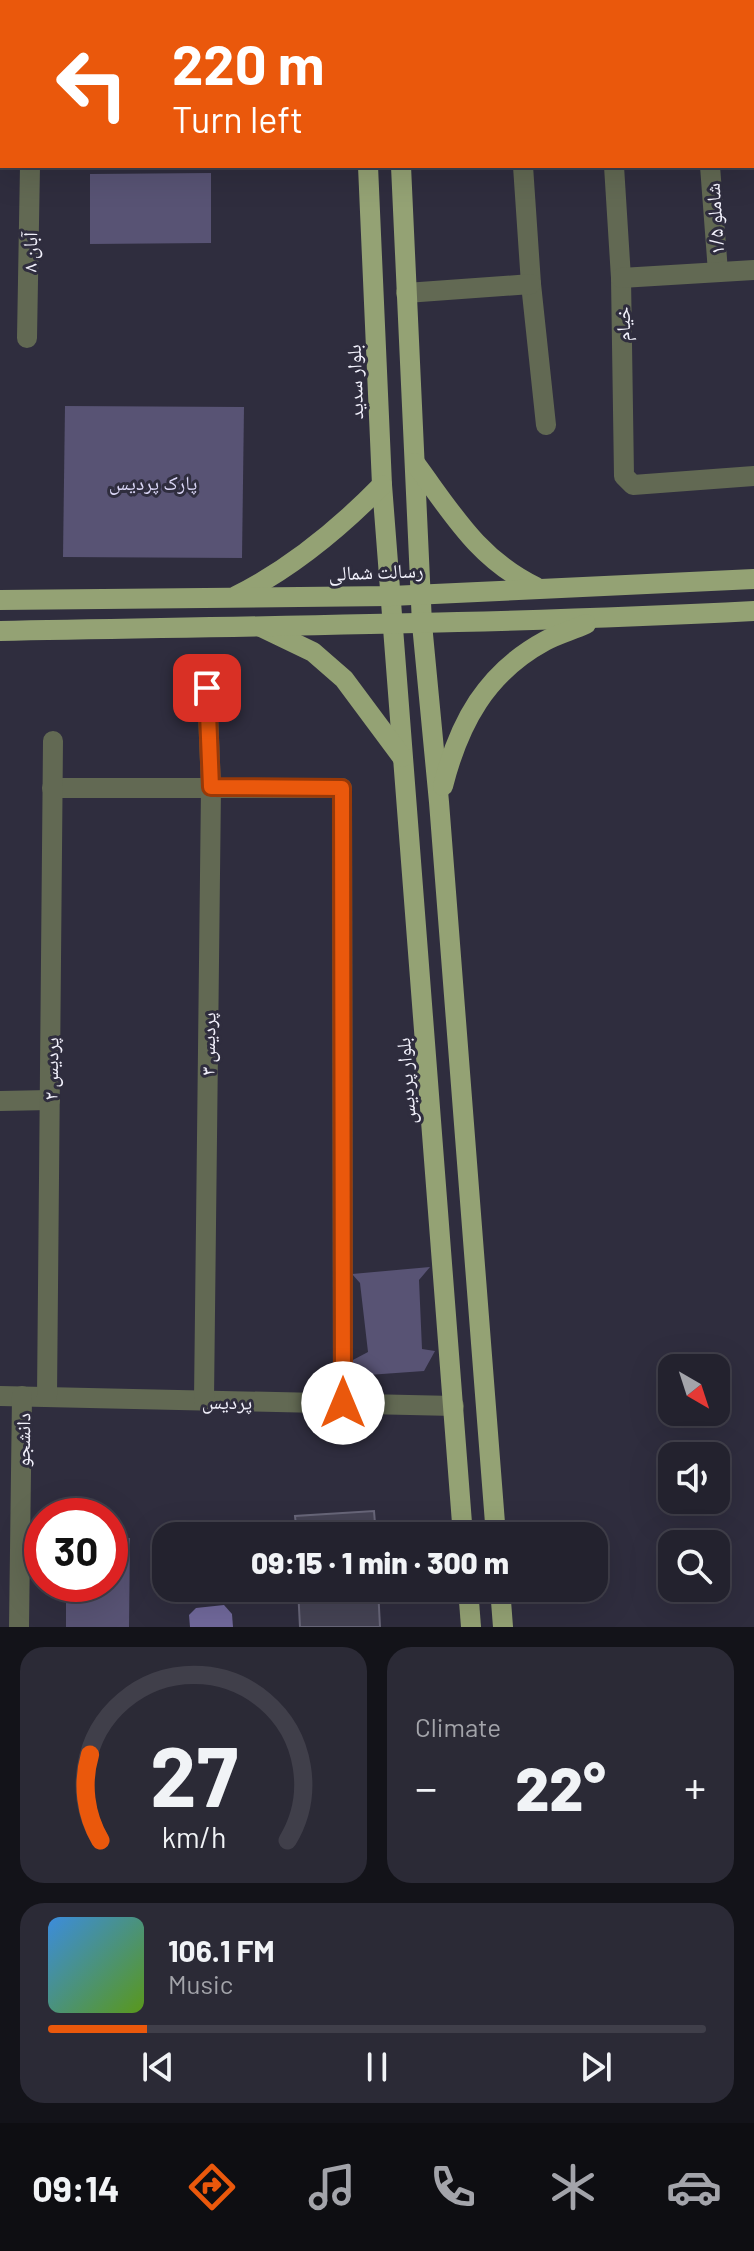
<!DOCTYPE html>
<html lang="en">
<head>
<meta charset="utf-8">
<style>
  :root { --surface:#23222e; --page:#2b2a36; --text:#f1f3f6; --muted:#a3a4aa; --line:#403f4a; --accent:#ea580c }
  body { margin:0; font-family:Barlow,"Noto Naskh Arabic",sans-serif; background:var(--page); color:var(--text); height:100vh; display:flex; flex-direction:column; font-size:30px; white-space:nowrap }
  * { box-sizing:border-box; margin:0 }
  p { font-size:26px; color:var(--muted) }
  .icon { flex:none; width:44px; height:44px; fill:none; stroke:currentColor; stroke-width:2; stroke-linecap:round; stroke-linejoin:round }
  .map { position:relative; height:1627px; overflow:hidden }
  .sheet { display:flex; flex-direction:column; gap:20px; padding:20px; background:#131319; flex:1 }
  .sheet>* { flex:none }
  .top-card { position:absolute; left:0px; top:0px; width:754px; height:168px; box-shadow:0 8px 32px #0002,0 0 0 2px var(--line); background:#ea580c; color:#fff; overflow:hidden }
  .needle { width:52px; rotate:141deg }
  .fabs { position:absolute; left:658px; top:1354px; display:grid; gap:16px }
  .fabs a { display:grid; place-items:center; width:72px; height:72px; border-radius:16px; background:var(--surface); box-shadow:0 8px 32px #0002,0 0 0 2px var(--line); font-size:40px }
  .speed { position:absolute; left:24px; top:1498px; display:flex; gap:16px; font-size:40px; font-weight:700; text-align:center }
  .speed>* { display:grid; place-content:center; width:104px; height:104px; border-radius:50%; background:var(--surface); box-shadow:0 8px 32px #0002,0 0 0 2px var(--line); line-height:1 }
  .speed .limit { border:12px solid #d22; background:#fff; color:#111 }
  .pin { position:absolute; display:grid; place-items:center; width:68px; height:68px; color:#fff; margin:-34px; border-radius:16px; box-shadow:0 4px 12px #0006 }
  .me { position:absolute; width:88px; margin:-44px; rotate:0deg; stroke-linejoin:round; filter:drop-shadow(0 0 6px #0008) }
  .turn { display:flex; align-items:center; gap:28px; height:168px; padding:0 40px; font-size:36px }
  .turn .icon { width:104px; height:104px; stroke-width:2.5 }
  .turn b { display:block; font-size:56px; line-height:68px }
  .big { font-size:60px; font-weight:800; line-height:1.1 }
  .sheet .widget { flex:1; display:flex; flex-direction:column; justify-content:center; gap:12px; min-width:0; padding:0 28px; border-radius:24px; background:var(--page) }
  .sheet .dial { align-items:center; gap:0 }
  .dial svg { height:208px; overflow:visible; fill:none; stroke:var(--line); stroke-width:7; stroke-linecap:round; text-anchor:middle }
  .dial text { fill:var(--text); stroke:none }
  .song { display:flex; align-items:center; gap:24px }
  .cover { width:96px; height:96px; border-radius:12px; background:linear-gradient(135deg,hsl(210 70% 55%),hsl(90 70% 35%)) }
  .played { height:8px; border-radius:4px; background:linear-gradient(90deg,var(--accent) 15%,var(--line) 15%) }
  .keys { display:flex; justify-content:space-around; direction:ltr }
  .heat { display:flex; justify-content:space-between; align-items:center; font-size:44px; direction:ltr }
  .sheet .tiles { flex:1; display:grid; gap:20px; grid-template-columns:1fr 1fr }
  .widget:last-child { grid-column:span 2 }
  .trip { position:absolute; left:152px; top:1522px; width:456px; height:80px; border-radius:24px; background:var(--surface); box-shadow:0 8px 32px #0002,0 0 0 2px var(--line); font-weight:800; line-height:80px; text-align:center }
  .dock { display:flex; height:128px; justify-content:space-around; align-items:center; background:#0e0e12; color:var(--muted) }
  .dock .icon { width:56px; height:56px }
  .dock .on { color:var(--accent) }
  .dock b { font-size:36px; color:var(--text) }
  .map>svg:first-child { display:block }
</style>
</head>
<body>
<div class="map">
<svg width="754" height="1627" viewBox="0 0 754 1627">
  <rect width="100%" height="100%" fill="#2f2d3e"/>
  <g fill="#585374">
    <path d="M211 173V243L90 244V174Z"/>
    <path d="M65 406 244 407 242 558 63 557Z"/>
    <path d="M430 1267 419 1280 422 1349 435 1351 424 1371 354 1376 351 1361 368 1352 360 1283 352 1274Z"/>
    <path d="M110 1538H130L129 1627H66V1584H110Z"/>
  </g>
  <path fill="#71699c" d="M224 1605 232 1614 233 1627H190L189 1615 196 1608Z"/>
  <g fill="#454354" stroke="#686679" stroke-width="2">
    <path d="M374 1511 376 1536H297L295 1516Z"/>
    <path d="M298 1588H378L380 1627H300Z"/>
  </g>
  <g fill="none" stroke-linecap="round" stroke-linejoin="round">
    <g stroke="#626953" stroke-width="20">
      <path d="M510 0V2"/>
      <path d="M603 0V2"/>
      <path d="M750 0V2"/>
      <path d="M752 34 754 63"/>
      <path d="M0 88H2"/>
      <path d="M752 89H754"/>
      <path d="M523 166 531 284 546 425"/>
      <path d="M614 166 621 278 624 476 633 485 754 476"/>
      <path d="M710 166 718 272"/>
      <path d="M621 278 754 270"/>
      <path d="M406 293 531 284"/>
      <path d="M27 338 30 166"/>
      <path d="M52 788H342L343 1403"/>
      <path d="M0 1101 50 1100"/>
      <path d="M0 1396 454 1406"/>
      <path d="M47 1397 53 741"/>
      <path d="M204 1400 211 787 207 688"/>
      <path d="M19 1627 22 1396"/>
    </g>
    <g stroke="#94a274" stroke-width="20">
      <path d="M363 0V2"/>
      <path d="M396 0V2"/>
      <path d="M368 166 382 485 463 1536"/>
      <path d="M401 166 422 624 439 802 496 1536"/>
      <path d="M415 463C452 513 478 559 536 587"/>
      <path d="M236 596C292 568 338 530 382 485"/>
      <path d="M0 600 391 596 754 579"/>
      <path d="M261 627 313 652 344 679 402 757"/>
      <path d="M0 631C252 626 503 624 754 611"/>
      <path d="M443 786C459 723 486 673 545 641 558 634 573 630 586 624"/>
      <path d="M468 1588 471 1627"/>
      <path d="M500 1588 503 1627"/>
    </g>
  </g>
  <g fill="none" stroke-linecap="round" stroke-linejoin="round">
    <g stroke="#983908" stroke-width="20">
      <path id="route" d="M207 688 211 787 342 788 343 1403"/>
    </g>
    <use href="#route" stroke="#ea580c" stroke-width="14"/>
  </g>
  <g text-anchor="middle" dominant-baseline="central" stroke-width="6" stroke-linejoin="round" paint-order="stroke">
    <g font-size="20" fill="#f2f1fc" stroke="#2f2d3e">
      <text transform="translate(714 219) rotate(-94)">شاملو ۱/۵</text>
      <text transform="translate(29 252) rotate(-89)">آبان ۸</text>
      <text transform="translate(622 324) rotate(-91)">خیام</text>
      <text transform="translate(354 382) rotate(-92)">بلوار سدید</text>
      <text transform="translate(376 571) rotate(-2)">رسالت شمالی</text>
      <text transform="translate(207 1044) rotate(-89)">پردیس ۳</text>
      <text transform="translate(50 1069) rotate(-89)">پردیس ۲</text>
      <text transform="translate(405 1081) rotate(-94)">بلوار پردیس</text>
      <text transform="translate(227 1401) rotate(1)">پردیس</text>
      <text transform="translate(22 1440) rotate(-89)">دانشجو</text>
    </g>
    <g font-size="20" fill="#dbd7f7" stroke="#2f2d3e">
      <text x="153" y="482">پارک پردیس</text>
    </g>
  </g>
</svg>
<div class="fabs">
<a><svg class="needle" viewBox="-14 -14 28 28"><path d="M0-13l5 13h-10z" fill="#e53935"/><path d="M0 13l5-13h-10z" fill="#a3a4aa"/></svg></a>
<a><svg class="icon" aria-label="sound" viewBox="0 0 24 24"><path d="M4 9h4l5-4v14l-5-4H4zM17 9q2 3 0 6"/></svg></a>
<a><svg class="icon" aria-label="search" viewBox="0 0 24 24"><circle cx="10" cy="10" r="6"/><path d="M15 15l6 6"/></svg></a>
</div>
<div class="speed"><div class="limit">30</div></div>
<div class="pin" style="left:207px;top:688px;background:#d93025"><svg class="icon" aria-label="arrive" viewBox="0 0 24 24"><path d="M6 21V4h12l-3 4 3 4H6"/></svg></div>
<svg class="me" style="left:343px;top:1403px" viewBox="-20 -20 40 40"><circle r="19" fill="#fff"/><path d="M0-13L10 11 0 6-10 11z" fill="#ea580c"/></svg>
<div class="trip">09:15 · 1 min · 300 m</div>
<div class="top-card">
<div class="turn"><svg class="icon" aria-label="left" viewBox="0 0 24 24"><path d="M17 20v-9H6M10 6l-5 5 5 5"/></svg><div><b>220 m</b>Turn left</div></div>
</div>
</div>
<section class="sheet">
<div class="tiles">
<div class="widget dial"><svg viewBox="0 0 100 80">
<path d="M14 69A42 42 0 1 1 86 69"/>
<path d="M14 69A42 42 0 0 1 10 36" stroke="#ea580c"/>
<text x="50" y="56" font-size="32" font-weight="700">27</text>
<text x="50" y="72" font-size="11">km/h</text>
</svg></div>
<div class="widget"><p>Climate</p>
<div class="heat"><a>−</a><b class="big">22°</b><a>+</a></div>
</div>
<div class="widget">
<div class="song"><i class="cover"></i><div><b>106.1 FM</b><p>Music</p></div></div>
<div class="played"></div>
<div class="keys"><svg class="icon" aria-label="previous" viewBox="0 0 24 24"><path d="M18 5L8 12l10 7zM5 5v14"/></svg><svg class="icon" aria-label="pause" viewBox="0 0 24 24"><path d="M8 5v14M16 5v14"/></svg><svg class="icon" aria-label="next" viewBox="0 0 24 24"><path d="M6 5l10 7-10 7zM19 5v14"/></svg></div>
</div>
</div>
</section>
<nav class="dock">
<b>09:14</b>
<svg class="icon on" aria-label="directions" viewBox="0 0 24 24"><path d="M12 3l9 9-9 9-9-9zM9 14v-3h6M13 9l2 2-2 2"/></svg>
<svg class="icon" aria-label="music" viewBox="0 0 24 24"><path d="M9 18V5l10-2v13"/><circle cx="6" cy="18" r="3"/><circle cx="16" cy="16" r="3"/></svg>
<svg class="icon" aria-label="phone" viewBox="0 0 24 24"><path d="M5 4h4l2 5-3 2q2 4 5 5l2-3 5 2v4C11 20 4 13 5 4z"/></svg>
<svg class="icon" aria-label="climate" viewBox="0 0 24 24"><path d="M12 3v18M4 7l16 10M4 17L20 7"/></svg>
<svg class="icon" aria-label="car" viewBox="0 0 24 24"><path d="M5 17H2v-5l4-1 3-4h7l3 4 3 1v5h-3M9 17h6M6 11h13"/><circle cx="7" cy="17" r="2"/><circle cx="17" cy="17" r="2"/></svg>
</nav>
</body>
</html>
